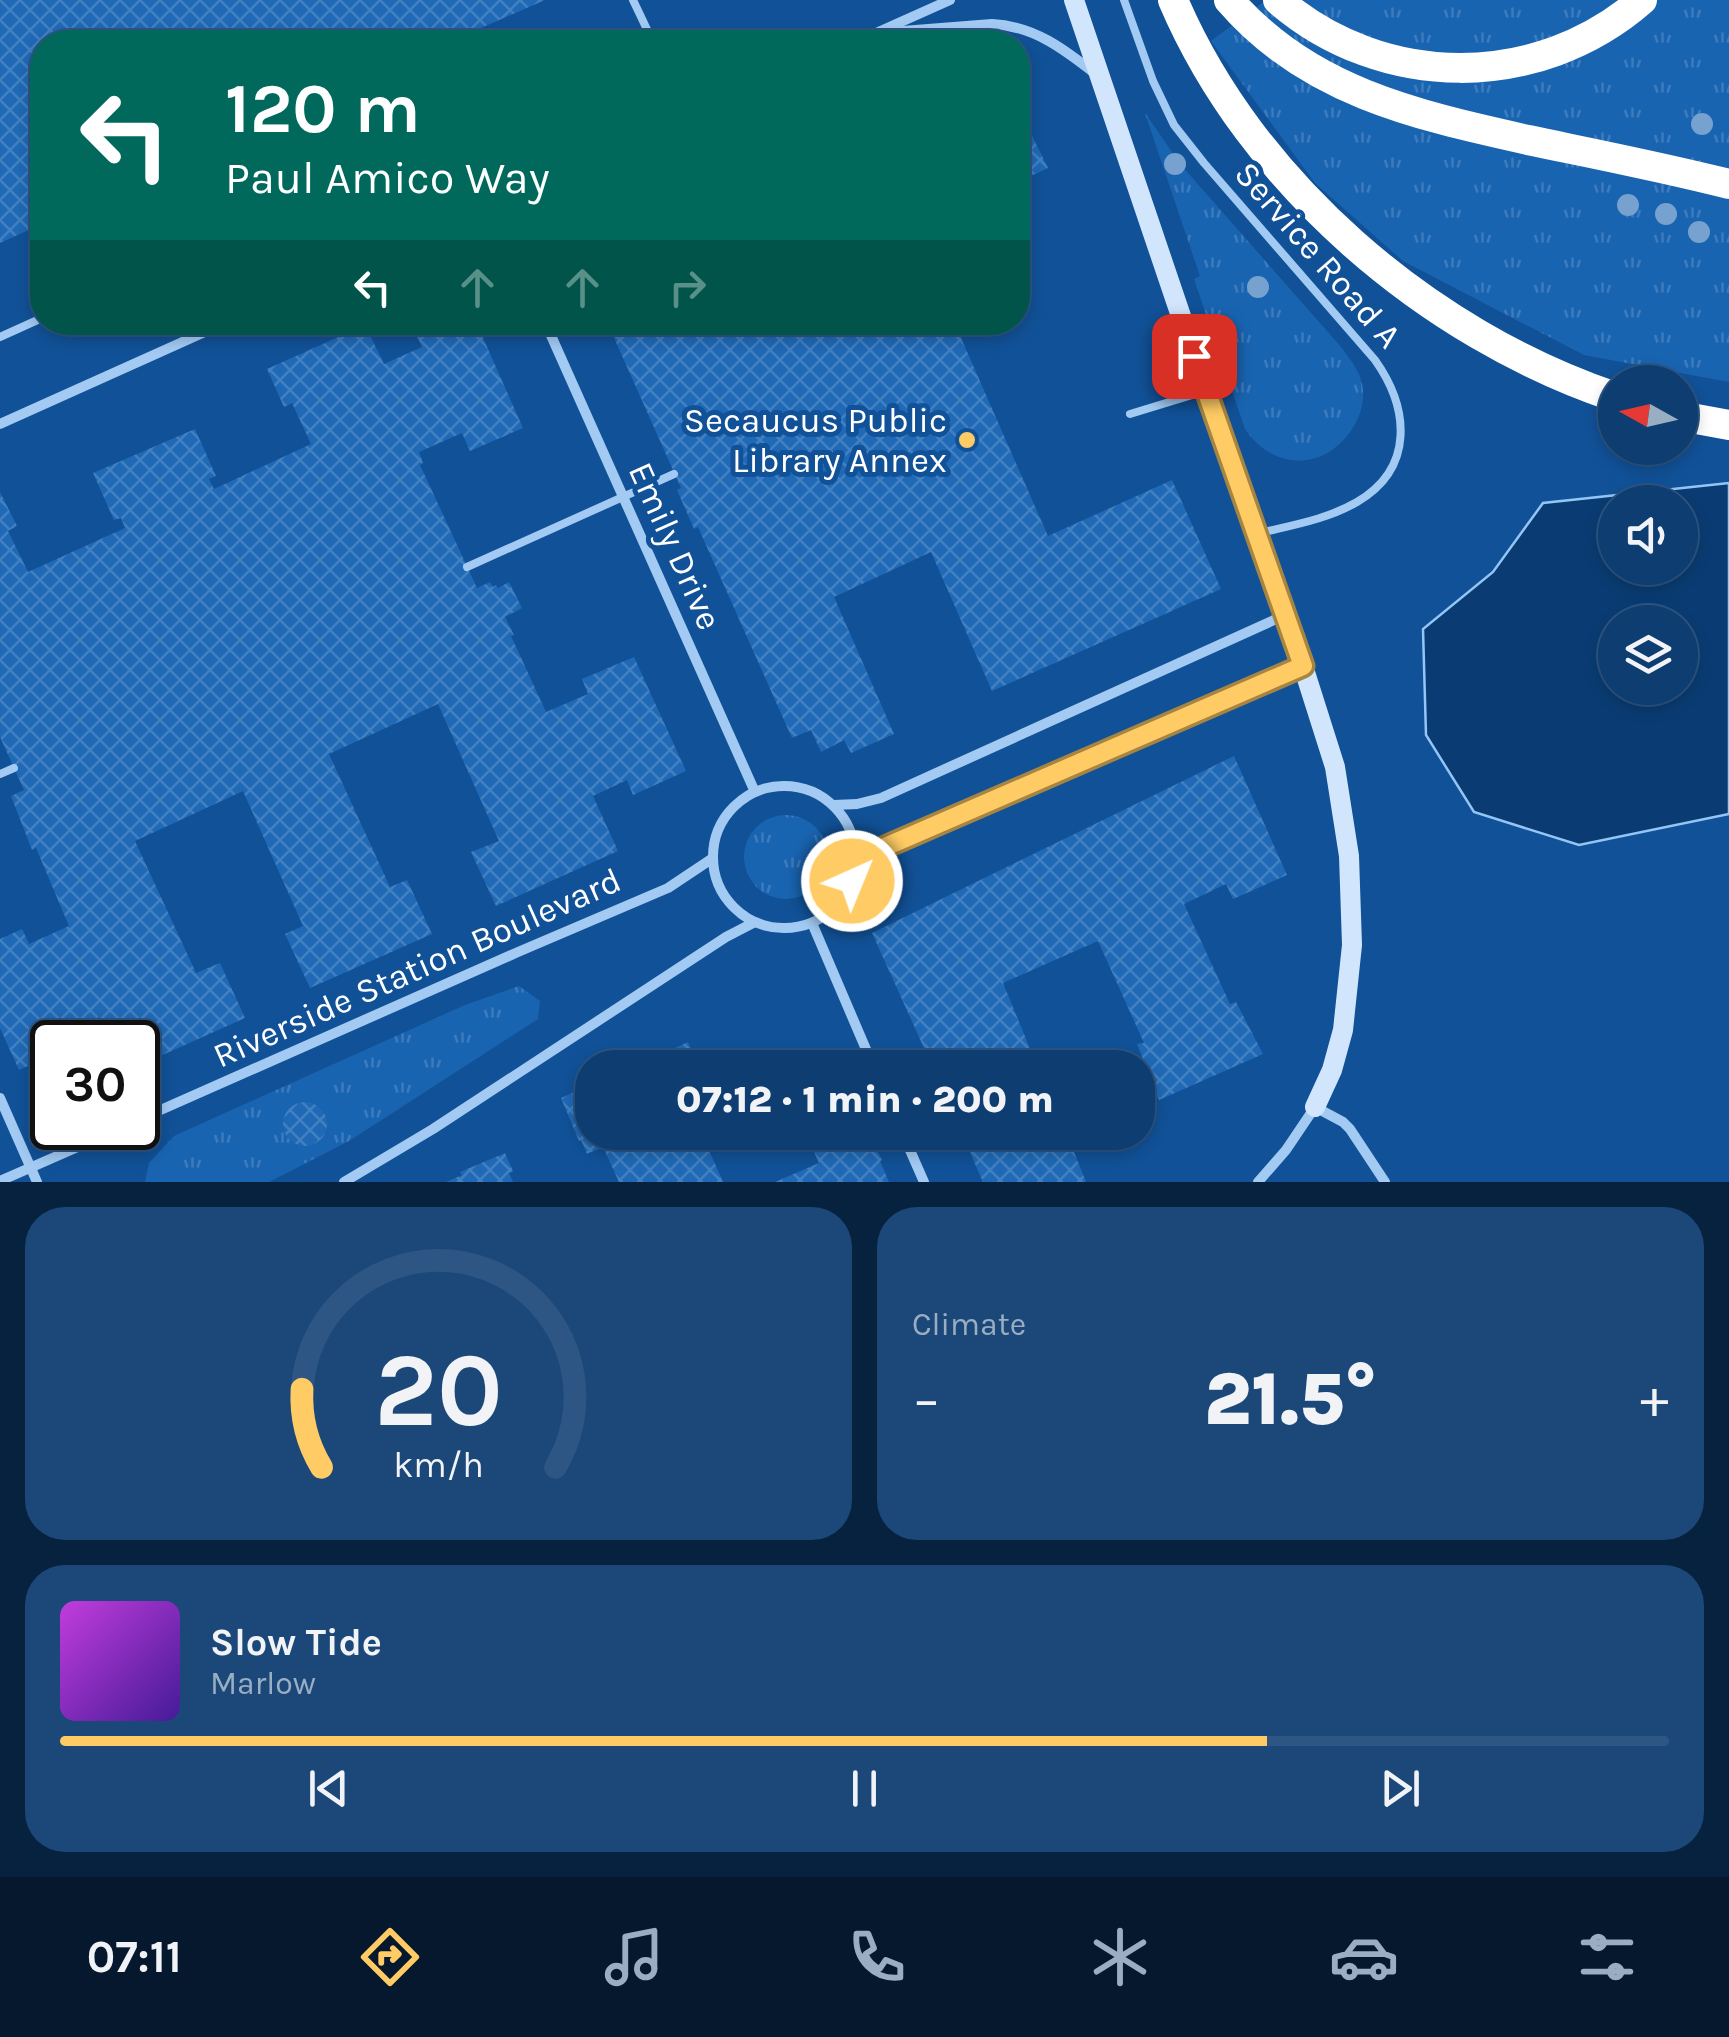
<!DOCTYPE html>
<html lang="en">
<head>
<meta charset="utf-8">
<style>
  :root { --surface:#0d3d71; --page:#1b4879; --text:#f1f3f6; --muted:#9aaec3; --line:#2d5684; --accent:#ffcb64 }
  body { margin:0; font-family:Karla,sans-serif; background:var(--page); color:var(--text); height:100vh; display:flex; flex-direction:column; font-size:38px; white-space:nowrap }
  * { box-sizing:border-box; margin:0 }
  p { font-size:32px; color:var(--muted) }
  .icon { flex:none; width:55px; height:55px; fill:none; stroke:currentColor; stroke-width:2; stroke-linecap:round; stroke-linejoin:round }
  .map { position:relative; height:1182px; overflow:hidden }
  .drawer { display:flex; flex-direction:column; gap:25px; padding:25px; background:#07223e; flex:1 }
  .drawer>* { flex:none }
  .hud { position:absolute; left:30px; top:30px; width:1000px; height:305px; border-radius:40px; box-shadow:0 5px 15px #0003,0 0 0 2px var(--line); background:#00695c; color:#fff; overflow:hidden }
  .needle { width:65px; rotate:278deg }
  .fabs { position:absolute; left:1598px; top:365px; display:grid; gap:20px }
  .fabs a { display:grid; place-items:center; width:100px; height:100px; border-radius:50%; background:var(--surface); box-shadow:0 5px 15px #0003,0 0 0 2px var(--line); font-size:50px }
  .speed { position:absolute; left:30px; top:1020px; display:flex; gap:20px; font-size:50px; font-weight:700; text-align:center }
  .speed>* { display:grid; place-content:center; width:130px; height:130px; border-radius:50%; background:var(--surface); box-shadow:0 5px 15px #0003,0 0 0 2px var(--line); line-height:1 }
  .speed .limit { border:5px solid #111; border-radius:15px; background:#fff; color:#111 }
  .pin { position:absolute; display:grid; place-items:center; width:85px; height:85px; color:#fff; margin:-42px; border-radius:20px; box-shadow:0 5px 15px #0006 }
  .me { position:absolute; width:110px; margin:-55px; rotate:44deg; stroke-linejoin:round; filter:drop-shadow(0 0 8px #0008) }
  .turn { display:flex; align-items:center; gap:35px; height:210px; padding:0 30px; font-size:45px }
  .turn .icon { width:130px; height:130px; stroke-width:2.5 }
  .turn b { display:block; font-size:70px; line-height:85px }
  .lanes { display:flex; align-items:center; height:95px; padding:0 30px; background:#0003; justify-content:center; gap:50px; direction:ltr }
  .lanes .off { opacity:.35 }
  .big { font-size:75px; font-weight:800; line-height:1.1 }
  .drawer .widget { flex:1; display:flex; flex-direction:column; justify-content:center; gap:15px; min-width:0; padding:0 35px; border-radius:40px; background:var(--page) }
  .drawer .dial { align-items:center; gap:0 }
  .dial svg { height:260px; overflow:visible; fill:none; stroke:var(--line); stroke-width:7; stroke-linecap:round; text-anchor:middle }
  .dial text { fill:var(--text); stroke:none }
  .song { display:flex; align-items:center; gap:30px }
  .cover { width:120px; height:120px; border-radius:15px; background:linear-gradient(135deg,hsl(290 70% 55%),hsl(260 70% 35%)) }
  .played { height:10px; border-radius:5px; background:linear-gradient(90deg,var(--accent) 75%,var(--line) 75%) }
  .keys { display:flex; justify-content:space-around; direction:ltr }
  .heat { display:flex; justify-content:space-between; align-items:center; font-size:55px; direction:ltr }
  .drawer .tiles { flex:1; display:grid; gap:25px; grid-template-columns:1fr 1fr }
  .widget:last-child { grid-column:span 2 }
  .trip { position:absolute; left:575px; top:1050px; width:580px; height:100px; border-radius:40px; background:var(--surface); box-shadow:0 5px 15px #0003,0 0 0 2px var(--line); font-weight:800; line-height:100px; text-align:center }
  .menu { display:flex; height:160px; justify-content:space-around; align-items:center; background:#05182d; color:var(--muted) }
  .menu .icon { width:70px; height:70px }
  .menu .selected { color:var(--accent) }
  .menu b { font-size:45px; color:var(--text) }
  .map>svg:first-child { display:block }
</style>
</head>
<body>
<div class="map">
<svg width="1729" height="1182" viewBox="0 0 1729 1182">
  <defs>
    <pattern id="grass-tufts" width="24" height="20" patternUnits="userSpaceOnUse" patternTransform="scale(2.5)"><rect width="24" height="20" fill="#1964b1"/><path d="M3 7l-1-3M5 7V3M7 7l1-3M15 17l-1-3M17 17v-4M19 17l1-3" fill="none" stroke="#3c7bbd"/></pattern>
    <pattern id="building-cross-hatch" width="8" height="8" patternUnits="userSpaceOnUse" patternTransform="scale(2.5)"><rect width="8" height="8" fill="#1f69b6"/><path d="M0 0l8 8M0 8l8-8" fill="none" stroke="#4180c1"/></pattern>
  </defs>
  <rect width="100%" height="100%" fill="#115197"/>
  <g fill="url(#grass-tufts)">
    <path d="M1266 0H1729V382L1584 355 1403 261 1315 183 1211 41Z"/>
    <path d="M1145 113 1181 165 1341 347C1348 357 1358 368 1361 380 1366 395 1362 412 1354 426 1327 471 1274 472 1245 429L1194 279 1200 276Z"/>
    <circle cx="786" cy="857" r="42"/>
    <path d="M519 986 540 1001 538 1019 349 1141 269 1182H145L149 1163 174 1136 465 1005Z"/>
  </g>
  <path fill="#0a3c73" stroke="#93c6f7" stroke-width="2.5" fill-rule="evenodd" d="M1729 483V814L1579 845 1474 812 1426 735 1423 629 1493 572 1543 503ZM1615 502H1680V568H1615ZM1615 622H1680V688H1615Z"/>
  <g fill="url(#building-cross-hatch)">
    <path d="M0 0H545L449 42H42V224L0 243Z"/>
    <path d="M1018 107 1048 168 1018 182Z"/>
    <path d="M430 322H476L523 428 470 451 462 433 419 452 423 463 420 465 477 588 490 582 493 587 496 585 498 588 509 582 522 608 505 617 514 635 511 636 546 712 588 694 582 679 634 657 686 771 633 795 627 780 593 796 618 851 496 906 471 852 499 841 438 704 329 754 390 887 407 880 432 934 310 988 285 934 303 926 243 791 135 841 196 973 220 963 245 1018 138 1066V1042H111L99 1017 65 1032 70 1042H52V1055L19 1070 0 1028V939L22 929 29 944 69 926 36 848 32 850 11 796 24 790 0 737V492L17 526 8 531 28 572 125 528 121 518 114 520 93 473 195 429 216 476 209 479 214 489 311 444 292 403 284 407 267 369 365 325 384 364 422 347 414 330Z"/>
    <path d="M607 322H954L1048 536 1172 480 1221 589 992 691 931 552 834 597 894 734 851 753 844 740 821 752 811 730 792 738 698 527 694 529 677 490 681 488Z"/>
    <path d="M1234 756 1287 875 1233 899 1226 884 1184 904 1230 1004 1236 1002 1263 1054 1159 1100 1137 1044 1144 1043 1098 941 1003 983 1038 1068H933L872 933Z"/>
    <path d="M688 1042 696 1061 692 1063 694 1068H645L643 1063Z"/>
    <path d="M592 1084V1132H701L723 1182H619L603 1147 587 1154 581 1140 579 1141 561 1098Z"/>
    <circle cx="305" cy="1124" r="22"/>
    <path d="M805 1132H871L875 1141 872 1142 882 1160 880 1161 889 1182H775L819 1163Z"/>
    <path d="M961 1132H1066L1086 1182H983Z"/>
    <path d="M505 1153 513 1171 509 1173 513 1182H446L462 1175 460 1172Z"/>
  </g>
  <g fill="none" stroke-linecap="round" stroke-linejoin="round">
    <g stroke="#a2caf3" stroke-width="8">
      <path d="M633 0 653 42"/>
      <path d="M1124 0 1153 81 1174 125 1204 163 1375 360C1409 408 1415 468 1357 502 1328 519 1293 525 1260 533"/>
      <path d="M0 337 42 318"/>
      <path d="M1130 414 1202 392"/>
      <path d="M467 567 674 474"/>
      <path d="M0 774 14 768"/>
    </g>
    <g stroke="#a2caf3" stroke-width="10">
      <path d="M877 33 992 24C1034 26 1064 49 1097 75"/>
      <path d="M856 42 950 0"/>
      <path d="M545 322 755 792"/>
      <path d="M0 424 227 322"/>
      <circle cx="784" cy="857" r="71"/>
      <path d="M834 805 857 804 881 798 1285 615"/>
      <path d="M855 866 885 847 1302 667"/>
      <path d="M812 923 874 1068"/>
      <path d="M0 1098 37 1182"/>
      <path d="M138 1120 518 952 668 888 713 858"/>
      <path d="M902 1132 924 1182"/>
      <path d="M0 1181 121 1128"/>
      <path d="M344 1182 433 1129 726 937 755 922"/>
      <path d="M1258 1182 1286 1150 1315 1107 1343 1122 1350 1129 1385 1182"/>
    </g>
    <path stroke="#d1e6fd" stroke-width="20" d="M1074 0 1206 390 1303 666 1335 767 1349 856 1352 945 1343 1030 1332 1070 1315 1107"/>
    <g stroke="#fff" stroke-width="30">
      <path d="M1173 0C1251 183 1428 334 1615 397"/>
      <path d="M1229 0C1307 91 1416 115 1528 140 1595 154 1662 167 1729 184"/>
      <path d="M1278 0C1382 90 1538 91 1642 0"/>
      <path d="M1680 416 1729 425"/>
    </g>
  </g>
  <g fill="#77a1cf">
    <circle cx="1702" cy="124" r="11"/>
    <circle cx="1175" cy="164" r="11"/>
    <circle cx="1628" cy="205" r="11"/>
    <circle cx="1666" cy="214" r="11"/>
    <circle cx="1699" cy="232" r="11"/>
    <circle cx="1258" cy="287" r="11"/>
  </g>
  <g fill="none" stroke-linecap="round" stroke-linejoin="round">
    <g stroke="#a68441" stroke-width="25">
      <path id="route" d="M852 881 855 866 885 847 1303 666 1194 356"/>
    </g>
    <use href="#route" stroke="#ffcb64" stroke-width="18"/>
  </g>
  <circle fill="#ffcb64" stroke="#115197" stroke-width="4" cx="967" cy="440" r="10"/>
  <g text-anchor="middle" dominant-baseline="central" stroke-width="10" stroke-linejoin="round" paint-order="stroke">
    <g font-size="35" fill="#fff" stroke="#115197">
      <text transform="translate(1318 255) rotate(49)">Service Road A</text>
      <text transform="translate(675 546) rotate(66)">Emily Drive</text>
      <text transform="translate(417 968) rotate(-24)">Riverside Station Boulevard</text>
    </g>
    <g font-size="35" fill="#fff" stroke="#115197" text-anchor="end">
      <text x="947" y="420">Secaucus Public<tspan x="947" dy="40">Library Annex</tspan></text>
    </g>
  </g>
</svg>
<div class="fabs">
<a><svg class="needle" viewBox="-14 -14 28 28"><path d="M0-13l5 13h-10z" fill="#e53935"/><path d="M0 13l5-13h-10z" fill="#9aaec3"/></svg></a>
<a><svg class="icon" aria-label="sound" viewBox="0 0 24 24"><path d="M4 9h4l5-4v14l-5-4H4zM17 9q2 3 0 6"/></svg></a>
<a><svg class="icon" aria-label="layers" viewBox="0 0 24 24"><path d="M12 4l9 5-9 5-9-5zM3 14l9 5 9-5"/></svg></a>
</div>
<div class="speed"><div class="limit">30</div></div>
<div class="pin" style="left:1194px;top:356px;background:#d93025"><svg class="icon" aria-label="arrive" viewBox="0 0 24 24"><path d="M6 21V4h12l-3 4 3 4H6"/></svg></div>
<svg class="me" style="left:852px;top:881px" viewBox="-20 -20 40 40"><circle r="17" fill="#ffcb64" stroke="#fff" stroke-width="3"/><path d="M0-11L8 9 0 5-8 9z" fill="#fff"/></svg>
<div class="trip">07:12 · 1 min · 200 m</div>
<div class="hud">
<div class="turn"><svg class="icon" aria-label="left" viewBox="0 0 24 24"><path d="M17 20v-9H6M10 6l-5 5 5 5"/></svg><div><b>120 m</b>Paul Amico Way</div></div>
<div class="lanes"><svg class="icon" aria-label="left" viewBox="0 0 24 24"><path d="M17 20v-9H6M10 6l-5 5 5 5"/></svg><svg class="icon off" aria-label="ahead" viewBox="0 0 24 24"><path d="M12 20V5M6 11l6-6 6 6"/></svg><svg class="icon off" aria-label="ahead" viewBox="0 0 24 24"><path d="M12 20V5M6 11l6-6 6 6"/></svg><svg class="icon off" aria-label="right" viewBox="0 0 24 24"><path d="M7 20v-9h11M14 6l5 5-5 5"/></svg></div>
</div>
</div>
<section class="drawer">
<div class="tiles">
<div class="widget dial"><svg viewBox="0 0 100 80">
<path d="M14 69A42 42 0 1 1 86 69"/>
<path d="M14 69A42 42 0 0 1 8 45" stroke="#ffcb64"/>
<text x="50" y="56" font-size="32" font-weight="700">20</text>
<text x="50" y="72" font-size="11">km/h</text>
</svg></div>
<div class="widget"><p>Climate</p>
<div class="heat"><a>−</a><b class="big">21.5°</b><a>+</a></div>
</div>
<div class="widget">
<div class="song"><i class="cover"></i><div><b>Slow Tide</b><p>Marlow</p></div></div>
<div class="played"></div>
<div class="keys"><svg class="icon" aria-label="previous" viewBox="0 0 24 24"><path d="M18 5L8 12l10 7zM5 5v14"/></svg><svg class="icon" aria-label="pause" viewBox="0 0 24 24"><path d="M8 5v14M16 5v14"/></svg><svg class="icon" aria-label="next" viewBox="0 0 24 24"><path d="M6 5l10 7-10 7zM19 5v14"/></svg></div>
</div>
</div>
</section>
<nav class="menu">
<b>07:11</b>
<svg class="icon selected" aria-label="directions" viewBox="0 0 24 24"><path d="M12 3l9 9-9 9-9-9zM9 14v-3h6M13 9l2 2-2 2"/></svg>
<svg class="icon" aria-label="music" viewBox="0 0 24 24"><path d="M9 18V5l10-2v13"/><circle cx="6" cy="18" r="3"/><circle cx="16" cy="16" r="3"/></svg>
<svg class="icon" aria-label="phone" viewBox="0 0 24 24"><path d="M5 4h4l2 5-3 2q2 4 5 5l2-3 5 2v4C11 20 4 13 5 4z"/></svg>
<svg class="icon" aria-label="climate" viewBox="0 0 24 24"><path d="M12 3v18M4 7l16 10M4 17L20 7"/></svg>
<svg class="icon" aria-label="car" viewBox="0 0 24 24"><path d="M5 17H2v-5l4-1 3-4h7l3 4 3 1v5h-3M9 17h6M6 11h13"/><circle cx="7" cy="17" r="2"/><circle cx="17" cy="17" r="2"/></svg>
<svg class="icon" aria-label="filters" viewBox="0 0 24 24"><path d="M4 7h16M4 17h16"/><circle cx="9" cy="7" r="2"/><circle cx="15" cy="17" r="2"/></svg>
</nav>
</body>
</html>
